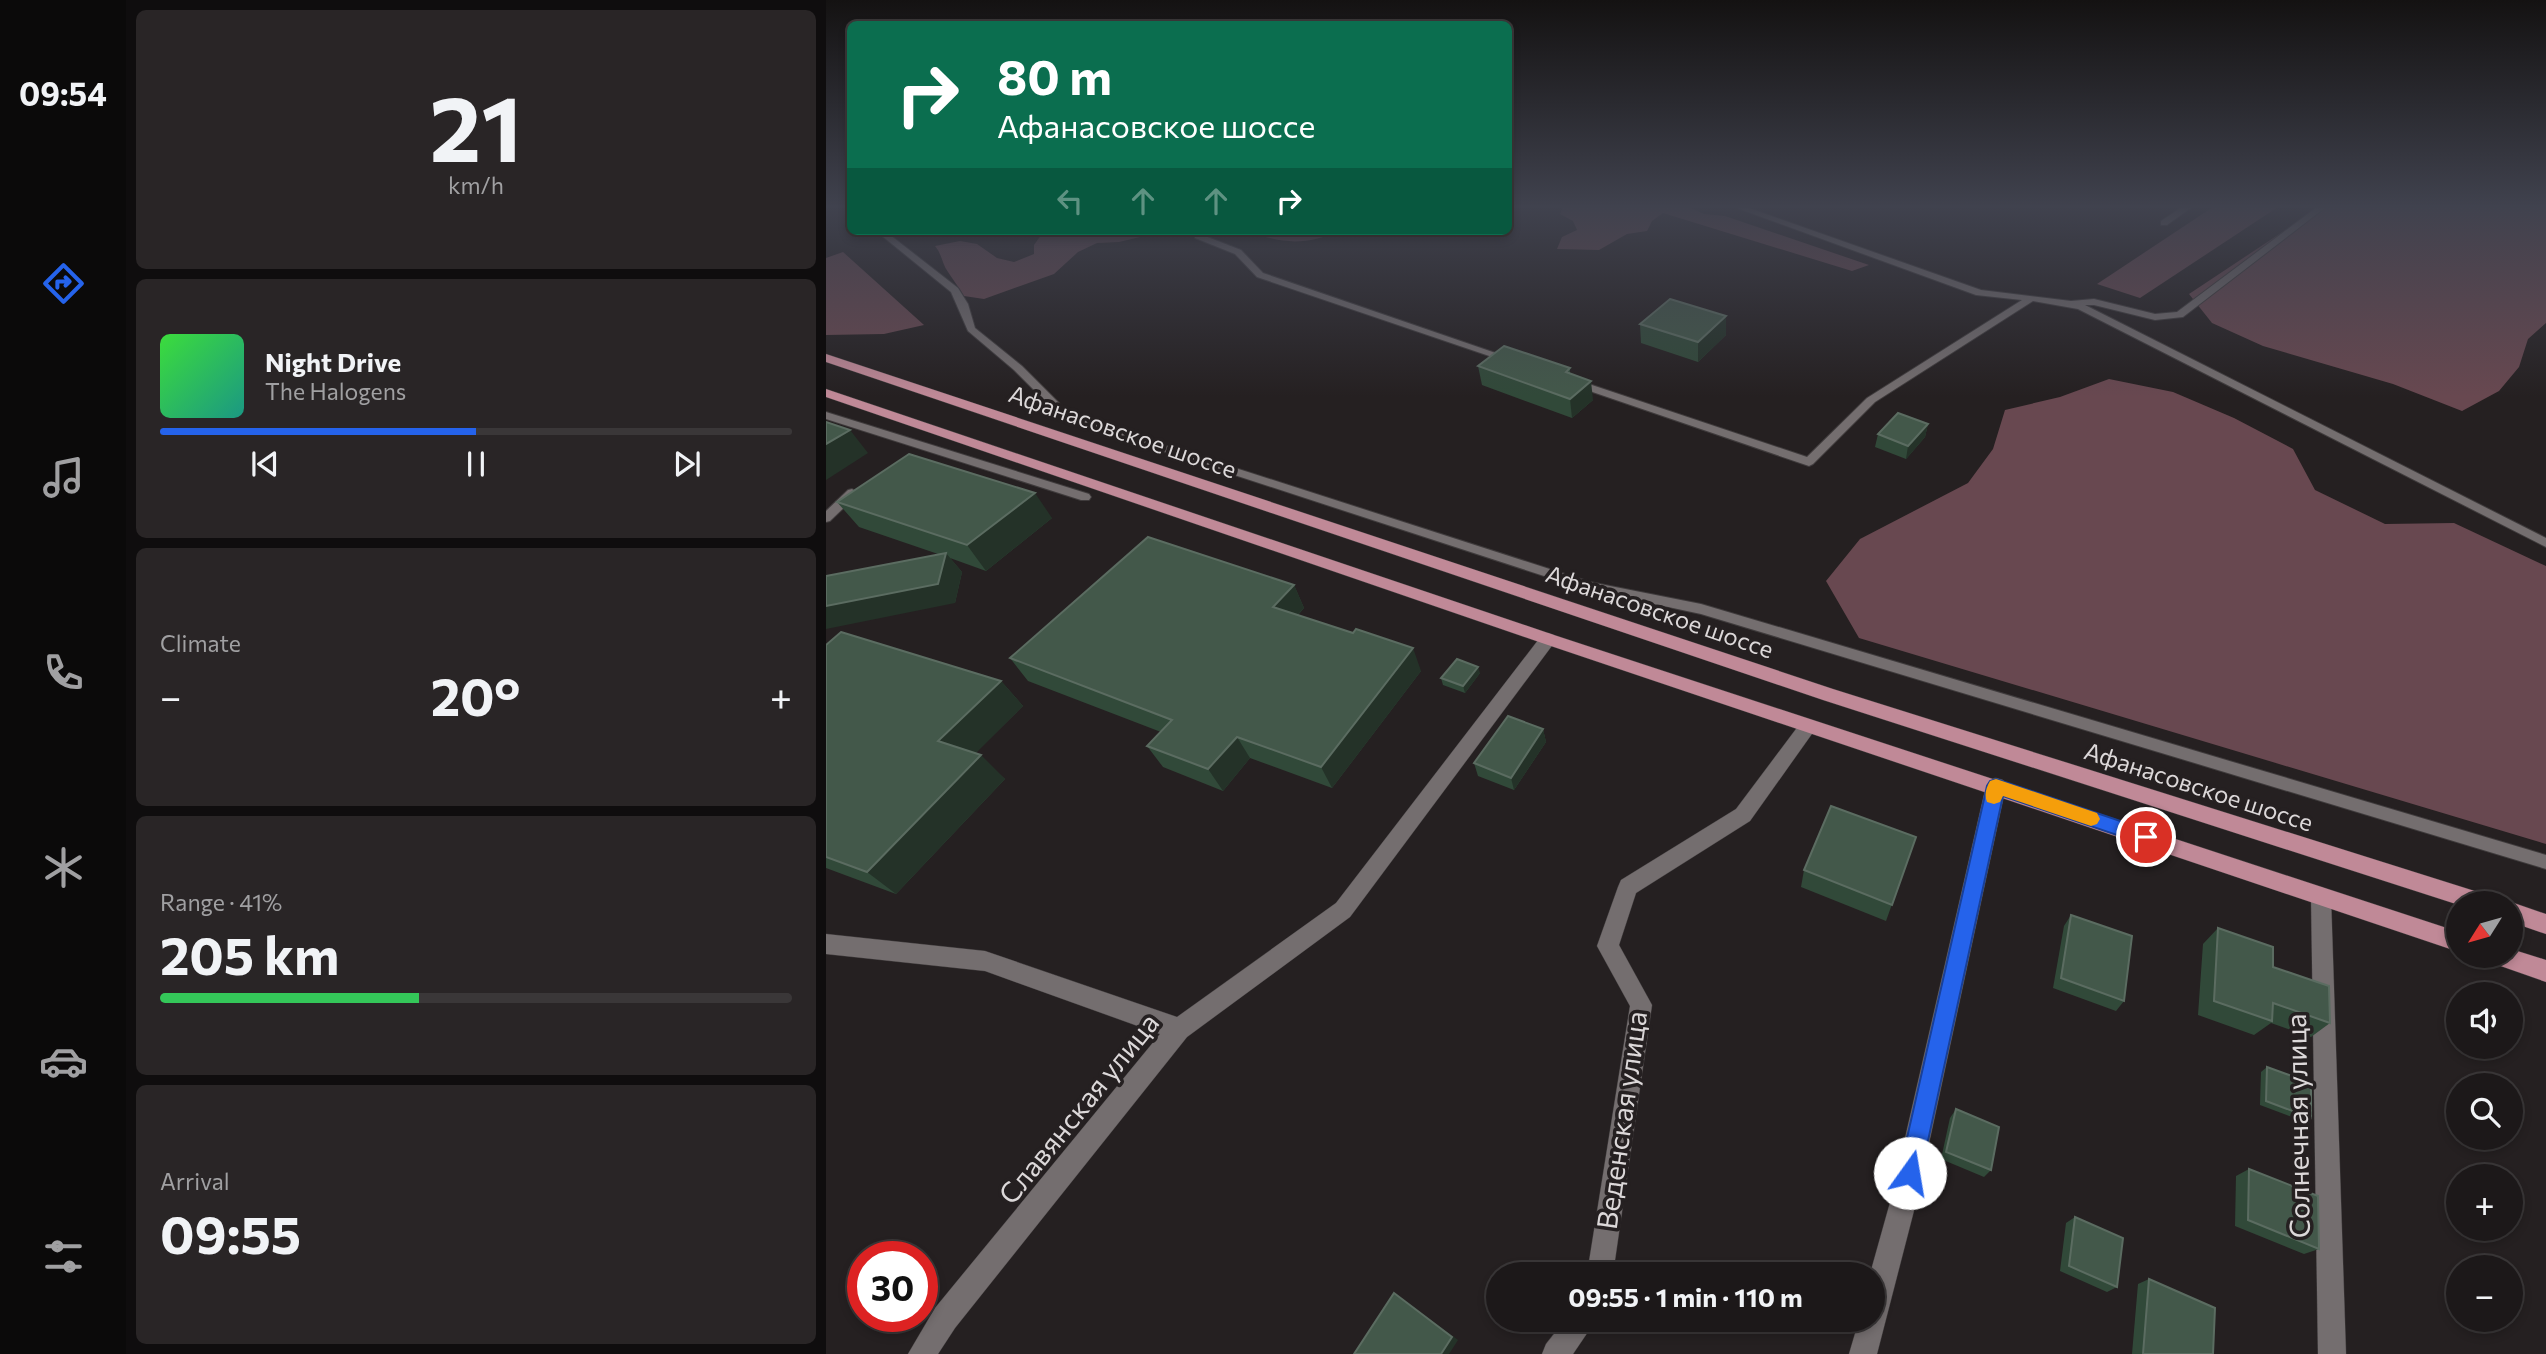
<!DOCTYPE html>
<html lang="en">
<head>
<meta charset="utf-8">
<style>
  :root { --surface:#1c1819; --page:#292526; --text:#f1f3f6; --muted:#a0a0a2; --line:#3a3738; --accent:#2563eb }
  body { margin:0; font-family:Commissioner,sans-serif; background:var(--page); color:var(--text); height:100vh; display:flex; flex-direction:column; font-size:26px; white-space:nowrap }
  * { box-sizing:border-box; margin:0 }
  p { font-size:23px; color:var(--muted) }
  .icon { flex:none; width:38px; height:38px; fill:none; stroke:currentColor; stroke-width:2; stroke-linecap:round; stroke-linejoin:round }
  .map { position:relative; flex:1; overflow:hidden }
  .side { display:flex; flex-direction:column; gap:10px; padding:10px; background:#0f0d0e; width:700px }
  .side>* { flex:none }
  .top-card { position:absolute; left:21px; top:21px; width:665px; height:214px; border-radius:10px; box-shadow:0 4px 10px #0003,0 0 0 2px var(--line); background:#0b6e4f; color:#fff; overflow:hidden }
  .needle { width:46px; rotate:233deg }
  .tools { position:absolute; left:1620px; top:891px; display:grid; gap:14px }
  .tools a { display:grid; place-items:center; width:77px; height:77px; border-radius:50%; background:var(--surface); box-shadow:0 4px 10px #0003,0 0 0 2px var(--line); font-size:35px }
  .speed { position:absolute; left:21px; top:1241px; display:flex; gap:14px; font-size:35px; font-weight:700; text-align:center }
  .speed>* { display:grid; place-content:center; width:91px; height:91px; border-radius:50%; background:var(--surface); box-shadow:0 4px 10px #0003,0 0 0 2px var(--line); line-height:1 }
  .speed .limit { border:10px solid #d22; background:#fff; color:#111 }
  .pin { position:absolute; display:grid; place-items:center; width:60px; height:60px; color:#fff; margin:-30px; border:4px solid #fff; border-radius:50%; box-shadow:0 2px 7px #0007 }
  .me { position:absolute; width:77px; margin:-38px; rotate:13deg; stroke-linejoin:round; filter:drop-shadow(0 0 5px #0008) }
  .turn { display:flex; align-items:center; gap:24px; height:147px; padding:0 35px; font-size:32px }
  .turn .icon { width:91px; height:91px; stroke-width:2.5 }
  .turn b { display:block; font-size:49px; line-height:60px }
  .lanes { display:flex; align-items:center; height:66px; padding:0 35px; background:#0003; justify-content:center; gap:35px; direction:ltr }
  .lanes .off { opacity:.35 }
  .big { font-size:52px; font-weight:700; line-height:1.1 }
  .side .card { flex:1; display:flex; flex-direction:column; justify-content:center; gap:10px; min-width:0; padding:0 24px; border-radius:10px; background:var(--page) }
  .side .dial { align-items:center; gap:0 }
  .dial b { font-size:91px; line-height:1 }
  .song { display:flex; align-items:center; gap:21px }
  .cover { width:84px; height:84px; border-radius:10px; background:linear-gradient(135deg,hsl(120 70% 55%),hsl(170 70% 35%)) }
  .played { height:7px; border-radius:4px; background:linear-gradient(90deg,var(--accent) 50%,var(--line) 50%) }
  .keys { display:flex; justify-content:space-around; direction:ltr }
  .heat { display:flex; justify-content:space-between; align-items:center; font-size:38px; direction:ltr }
  .charge { height:10px; border-radius:5px; background:linear-gradient(90deg,#34c759 41%,var(--line) 0) }
  .trip { position:absolute; left:660px; top:1262px; width:399px; height:70px; border-radius:35px; background:var(--surface); box-shadow:0 4px 10px #0003,0 0 0 2px var(--line); font-weight:700; line-height:70px; text-align:center }
  main { display:flex; flex:1; min-height:0 }
  .tab-bar { display:flex; flex-direction:column; width:126px; justify-content:space-around; align-items:center; background:#0b0a0a; color:var(--muted) }
  .tab-bar .icon { width:49px; height:49px }
  .tab-bar .current { color:var(--accent) }
  .tab-bar b { font-size:32px; color:var(--text) }
  .map>svg:first-child { display:block }
</style>
</head>
<body>
<main>
<nav class="tab-bar">
<b>09:54</b>
<svg class="icon current" aria-label="directions" viewBox="0 0 24 24"><path d="M12 3l9 9-9 9-9-9zM9 14v-3h6M13 9l2 2-2 2"/></svg>
<svg class="icon" aria-label="music" viewBox="0 0 24 24"><path d="M9 18V5l10-2v13"/><circle cx="6" cy="18" r="3"/><circle cx="16" cy="16" r="3"/></svg>
<svg class="icon" aria-label="phone" viewBox="0 0 24 24"><path d="M5 4h4l2 5-3 2q2 4 5 5l2-3 5 2v4C11 20 4 13 5 4z"/></svg>
<svg class="icon" aria-label="climate" viewBox="0 0 24 24"><path d="M12 3v18M4 7l16 10M4 17L20 7"/></svg>
<svg class="icon" aria-label="car" viewBox="0 0 24 24"><path d="M5 17H2v-5l4-1 3-4h7l3 4 3 1v5h-3M9 17h6M6 11h13"/><circle cx="7" cy="17" r="2"/><circle cx="17" cy="17" r="2"/></svg>
<svg class="icon" aria-label="filters" viewBox="0 0 24 24"><path d="M4 7h16M4 17h16"/><circle cx="9" cy="7" r="2"/><circle cx="15" cy="17" r="2"/></svg>
</nav>
<section class="side">
<div class="card dial"><b>21</b><p>km/h</p></div>
<div class="card">
<div class="song"><i class="cover"></i><div><b>Night Drive</b><p>The Halogens</p></div></div>
<div class="played"></div>
<div class="keys"><svg class="icon" aria-label="previous" viewBox="0 0 24 24"><path d="M18 5L8 12l10 7zM5 5v14"/></svg><svg class="icon" aria-label="pause" viewBox="0 0 24 24"><path d="M8 5v14M16 5v14"/></svg><svg class="icon" aria-label="next" viewBox="0 0 24 24"><path d="M6 5l10 7-10 7zM19 5v14"/></svg></div>
</div>
<div class="card"><p>Climate</p>
<div class="heat"><a>−</a><b class="big">20°</b><a>+</a></div>
</div>
<div class="card"><p>Range · 41%</p><b class="big">205 km</b><div class="charge"></div></div>
<div class="card"><p>Arrival</p><b class="big">09:55</b></div>
</section>
<div class="map">
<svg width="1720" height="1354" viewBox="0 0 1720 1354">
  <rect width="100%" height="100%" fill="#252021"/>
  <g fill="#684850">
    <path d="M737 207H863L878 214 899 216 1043 265 1026 271 837 213 826 221 821 231 801 234 773 250 731 249 736 237 751 230 747 221 734 214Z"/>
    <path d="M1387 207H1452L1314 298 1271 284Z"/>
    <path d="M1494 207H1720V323L1702 339 1693 367 1673 391 1636 411 1567 384 1437 346 1386 323 1363 294Z"/>
    <path d="M218 231H322L318 236 293 242 271 243 252 252 228 274 158 299 138 296C133 287 127 280 122 272 116 264 116 254 109 246L134 241 151 244 171 258 188 262 208 254V245Z"/>
    <path d="M434 231H515C483 243 465 245 433 235Z"/>
    <path d="M17 252 98 325 58 334 0 335V258Z"/>
    <path d="M1283 379 1347 392 1408 418 1467 449 1489 490 1559 524 1628 523 1720 566V844L1033 638 1000 581 1034 539 1142 483 1167 449 1179 410 1234 397Z"/>
  </g>
  <g fill="none" stroke-linecap="round" stroke-linejoin="round">
    <g stroke="#3f3b3c" stroke-width="2">
      <g id="service">
        <path d="M20 207H24V210H21Z"/>
        <path d="M908 207H920L1155 290 1245 301 1268 299 1329 314 1351 312 1491 207H1500L1357 317 1329 320 1268 305H1259L1720 538V547L1252 309 1207 301 1049 402 987 464 983 466 746 385V381H754L981 457 1041 398 1196 300 1150 295Z"/>
        <path d="M1356 207H1366L1341 225H1335V221Z"/>
        <path d="M50 231H59L132 288 142 304 149 328 196 366 238 408 251 417 764 582 875 604 1720 855V869L875 614 758 589 243 421 230 412 188 370 142 331 125 292Z"/>
        <path d="M377 231H388L379 236 415 250 437 273 690 360 681 362 431 277 409 254 369 238V234Z"/>
        <path d="M0 412 263 494 265 497 263 500H255L0 419Z"/>
        <path d="M26 489 32 493 30 496 4 521 0 522V511L22 490Z"/>
      </g>
    </g>
    <g stroke="#3f3b3c" stroke-width="1">
      <g id="minor">
        <path d="M722 633 728 635 730 639 728 643 524 917 361 1037 129 1328 112 1354H82L109 1308 334 1034 159 971 0 954V934L159 951 351 1017 510 903 716 635Z"/>
        <path d="M982 719 988 721 991 726 988 731 924 821 810 893 793 945 826 1005 787 1274H761L804 1006 771 946 792 887 795 880 910 809 976 721Z"/>
        <path d="M1170 778 1177 780 1180 786 1091 1199 1051 1354H1023L1033 1320H1046V1274H1044L1065 1199 1160 786 1163 780Z"/>
        <path d="M1495 887 1502 890 1505 897 1520 1354H1492L1485 897 1488 890Z"/>
        <path d="M739 1320H770L747 1354H716L720 1344Z"/>
      </g>
    </g>
    <g stroke="#3f3b3c" stroke-width="1">
      <g id="primary">
        <path d="M0 354 1007 689 1655 893 1662 896 1665 903H1633V905L997 700 0 362Z"/>
        <path d="M0 389 728 635 1633 932V952L716 643 0 397Z"/>
        <path d="M1685 902 1720 914V934L1685 922Z"/>
        <path d="M1685 949 1720 960V982L1666 963 1663 956H1685Z"/>
      </g>
    </g>
    <use href="#service" fill="#746e6f" fill-rule="evenodd"/>
    <use href="#minor" fill="#746e6f" fill-rule="evenodd"/>
    <use href="#primary" fill="#c08997" fill-rule="evenodd"/>
  </g>
  <g fill="#314939">
    <path d="M900 316V335L872 362 815 343 814 324Z"/>
    <path d="M652 366 744 368V373L767 400 746 418 656 385Z"/>
    <path d="M1102 424 1099 437 1080 459 1049 447 1052 434Z"/>
    <path d="M11 502 226 518 160 571 124 558 136 572 129 603 112 554 33 527Z"/>
    <path d="M468 585 478 608 472 615 595 671 506 788 424 758 397 791 337 767 321 746 335 732 202 681 184 658Z"/>
    <path d="M0 645 175 681 197 706 149 753 179 779 70 894 0 868Z"/>
    <path d="M654 673 639 693 617 685 615 678Z"/>
    <path d="M717 729 720 742 688 790 652 776 648 763Z"/>
    <path d="M1090 837 1060 921 975 887 978 870Z"/>
    <path d="M1245 915 1298 1001 1290 1011 1227 988 1238 926Z"/>
    <path d="M1392 928 1447 967 1504 1023 1485 1037 1445 1023 1428 1035 1372 1015 1377 944Z"/>
    <path d="M1441 1067 1485 1118 1479 1122 1434 1105 1435 1072Z"/>
    <path d="M1130 1109 1165 1170 1158 1177 1115 1159 1124 1118Z"/>
    <path d="M1423 1169 1493 1249 1478 1254 1409 1226 1410 1176Z"/>
    <path d="M1249 1217 1291 1287 1281 1292 1234 1271 1240 1223Z"/>
    <path d="M1323 1279 1387 1354H1306L1312 1284Z"/>
  </g>
  <g fill="#243228">
    <path d="M900 316V335L872 362V342Z"/>
    <path d="M765 381 767 400 746 418 744 399Z"/>
    <path d="M1102 424 1099 437 1080 459 1082 446Z"/>
    <path d="M24 430 42 453 0 480V444Z"/>
    <path d="M209 493 226 518 160 571 141 545Z"/>
    <path d="M120 553 136 572 129 603 0 629V606Z"/>
    <path d="M468 585 478 608 458 629 447 607Z"/>
    <path d="M587 648 595 671 506 788 495 767Z"/>
    <path d="M652 667 654 673 639 693 637 686Z"/>
    <path d="M175 681 197 706 137 766 112 741Z"/>
    <path d="M717 729 720 742 688 790 685 778Z"/>
    <path d="M411 737 424 758 397 791 382 769Z"/>
    <path d="M155 755 179 779 70 894 41 872Z"/>
    <path d="M568 1293 632 1340 623 1354H615Z"/>
  </g>
  <g fill="#43584a" stroke="#5b6c61" stroke-width="2">
    <path d="M844 299 900 316 872 342 814 324Z"/>
    <path d="M678 346 744 368 740 372 765 381 744 399 652 366Z"/>
    <path d="M1072 413 1102 424 1082 446 1052 434Z"/>
    <path d="M0 422 24 430 0 444Z"/>
    <path d="M83 454 209 493 141 545 11 502Z"/>
    <path d="M322 537 468 585 447 607 527 633 530 629 587 648 495 767 411 737 382 769 321 746 346 720 184 658Z"/>
    <path d="M120 553 112 584 0 606V576Z"/>
    <path d="M15 632 175 681 112 741 155 755 41 872 0 857V645Z"/>
    <path d="M631 659 652 667 637 686 615 678Z"/>
    <path d="M682 716 717 729 685 778 648 763Z"/>
    <path d="M1005 806 1090 837 1066 905 978 870Z"/>
    <path d="M1245 915 1306 936 1298 1001 1235 978Z"/>
    <path d="M1392 928 1447 947V967L1503 986 1504 1023 1447 1003 1446 1021 1388 1001Z"/>
    <path d="M1441 1067 1485 1083V1118L1440 1101Z"/>
    <path d="M1130 1109 1173 1127 1165 1170 1120 1152Z"/>
    <path d="M1423 1169 1492 1196 1493 1249 1422 1220Z"/>
    <path d="M1249 1217 1297 1238 1291 1287 1243 1266Z"/>
    <path d="M1323 1279 1389 1308 1387 1354H1317Z"/>
    <path d="M568 1293 626 1337 615 1354H528Z"/>
  </g>
  <linearGradient id="sky" x2="0" y2="1"><stop stop-color="#141212"/><stop offset="0.52" stop-color="#40424e"/><stop offset="1" stop-color="#40424e" stop-opacity="0"/></linearGradient>
  <rect width="1720" height="397" fill="url(#sky)"/>
  <path fill="#2563eb" stroke="#184099" stroke-width="2" d="M1170 779 1327 832 1329 837 1327 843 1320 845 1177 796 1095 1173 1092 1181 1084 1184 1076 1181 1073 1173 1161 786 1164 781Z"/>
  <path fill="#f59e0b" d="M1170 779 1271 813 1274 819 1271 824 1265 826 1177 796 1174 802 1168 804 1161 802C1158 795 1160 788 1164 781Z"/>
  <g text-anchor="middle" dominant-baseline="central" stroke-width="7" stroke-linejoin="round" paint-order="stroke">
    <g font-size="24" fill="#dcd8d9" stroke="#252021">
      <text transform="translate(297 431) rotate(19)">Афанасовское шоссе</text>
      <text transform="translate(834 611) rotate(19)">Афанасовское шоссе</text>
      <text transform="translate(1373 786) rotate(18)">Афанасовское шоссе</text>
    </g>
    <g font-size="28" fill="#dcd8d9" stroke="#252021">
      <text transform="translate(252 1108) rotate(-51)">Славянская улица</text>
      <text transform="translate(795 1120) rotate(-82)">Веденская улица</text>
      <text transform="translate(1471 1126) rotate(-91)">Солнечная улица</text>
    </g>
  </g>
</svg>
<div class="tools">
<a><svg class="needle" viewBox="-14 -14 28 28"><path d="M0-13l5 13h-10z" fill="#e53935"/><path d="M0 13l5-13h-10z" fill="#a0a0a2"/></svg></a>
<a><svg class="icon" aria-label="sound" viewBox="0 0 24 24"><path d="M4 9h4l5-4v14l-5-4H4zM17 9q2 3 0 6"/></svg></a>
<a><svg class="icon" aria-label="search" viewBox="0 0 24 24"><circle cx="10" cy="10" r="6"/><path d="M15 15l6 6"/></svg></a>
<a>+</a>
<a>−</a>
</div>
<div class="speed"><div class="limit">30</div></div>
<div class="pin" style="left:1320px;top:837px;background:#d93025"><svg class="icon" aria-label="arrive" viewBox="0 0 24 24"><path d="M6 21V4h12l-3 4 3 4H6"/></svg></div>
<svg class="me" style="left:1084px;top:1173px" viewBox="-20 -20 40 40"><circle r="19" fill="#fff"/><path d="M0-13L10 11 0 6-10 11z" fill="#2563eb"/></svg>
<div class="trip">09:55 · 1 min · 110 m</div>
<div class="top-card">
<div class="turn"><svg class="icon" aria-label="right" viewBox="0 0 24 24"><path d="M7 20v-9h11M14 6l5 5-5 5"/></svg><div><b>80 m</b>Афанасовское шоссе</div></div>
<div class="lanes"><svg class="icon off" aria-label="left" viewBox="0 0 24 24"><path d="M17 20v-9H6M10 6l-5 5 5 5"/></svg><svg class="icon off" aria-label="ahead" viewBox="0 0 24 24"><path d="M12 20V5M6 11l6-6 6 6"/></svg><svg class="icon off" aria-label="ahead" viewBox="0 0 24 24"><path d="M12 20V5M6 11l6-6 6 6"/></svg><svg class="icon" aria-label="right" viewBox="0 0 24 24"><path d="M7 20v-9h11M14 6l5 5-5 5"/></svg></div>
</div>
</div>
</main>
</body>
</html>
